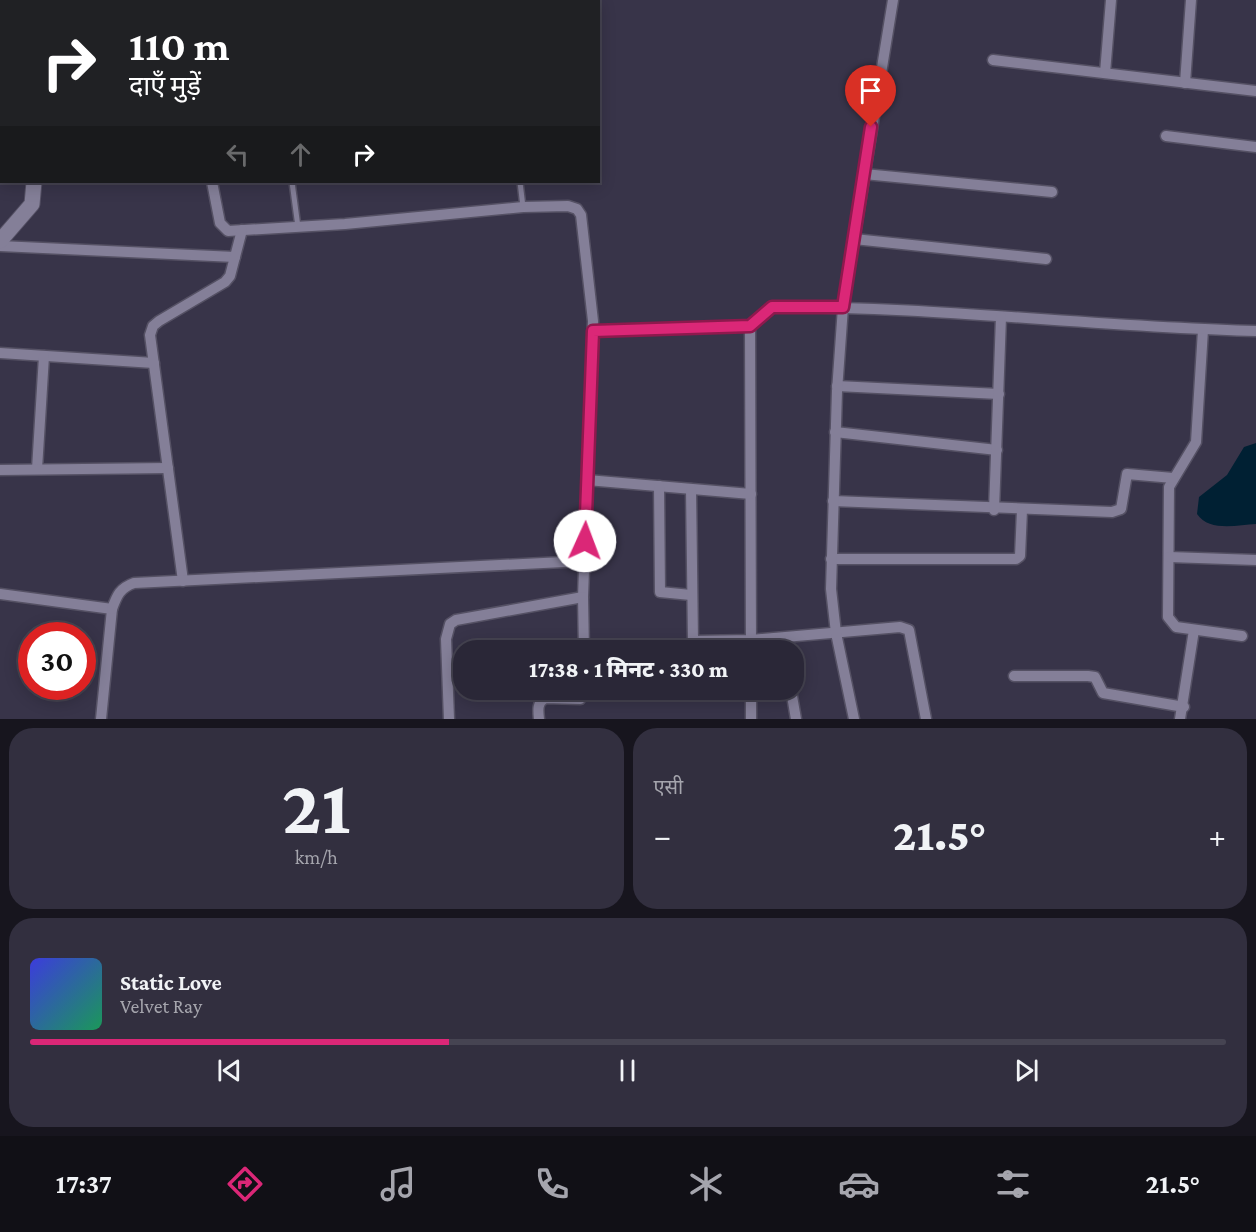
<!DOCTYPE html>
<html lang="hi">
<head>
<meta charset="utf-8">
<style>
  :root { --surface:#2a2737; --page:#322f3f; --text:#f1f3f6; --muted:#a5a5ad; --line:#464452; --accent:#db2777 }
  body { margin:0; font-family:"Crimson Pro","Noto Sans Devanagari",serif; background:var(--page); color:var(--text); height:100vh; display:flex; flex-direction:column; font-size:22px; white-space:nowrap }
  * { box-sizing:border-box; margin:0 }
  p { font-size:20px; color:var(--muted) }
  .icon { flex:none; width:33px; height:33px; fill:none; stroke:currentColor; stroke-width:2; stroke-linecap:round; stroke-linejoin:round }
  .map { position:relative; height:719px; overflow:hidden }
  .sheet { display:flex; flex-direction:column; gap:9px; padding:9px; background:#17151e; flex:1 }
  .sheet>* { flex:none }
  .hud { position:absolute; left:0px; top:0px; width:600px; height:183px; box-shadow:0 3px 15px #0003,0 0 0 2px var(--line); background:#202124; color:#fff; overflow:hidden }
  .speed { position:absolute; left:18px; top:622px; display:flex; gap:12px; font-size:30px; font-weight:700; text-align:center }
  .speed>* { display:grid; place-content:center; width:78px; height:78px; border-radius:50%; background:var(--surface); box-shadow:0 3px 15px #0003,0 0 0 2px var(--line); line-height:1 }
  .speed .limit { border:9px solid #d22; background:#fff; color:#111 }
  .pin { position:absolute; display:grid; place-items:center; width:51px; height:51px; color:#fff; margin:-62px -26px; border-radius:50% 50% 50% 0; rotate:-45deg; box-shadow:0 0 6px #0007 }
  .pin .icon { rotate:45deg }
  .me { position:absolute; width:66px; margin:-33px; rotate:2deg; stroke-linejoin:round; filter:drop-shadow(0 0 4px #0008) }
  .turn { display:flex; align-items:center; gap:21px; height:126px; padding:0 30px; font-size:27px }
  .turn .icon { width:78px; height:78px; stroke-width:2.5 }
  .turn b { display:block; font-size:42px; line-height:51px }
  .lanes { display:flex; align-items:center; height:57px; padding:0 30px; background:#0003; justify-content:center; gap:30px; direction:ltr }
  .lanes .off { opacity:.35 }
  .big { font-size:45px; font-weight:800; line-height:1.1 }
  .sheet .card { flex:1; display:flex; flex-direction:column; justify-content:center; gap:9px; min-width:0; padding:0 21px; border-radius:24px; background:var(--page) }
  .sheet .dial { align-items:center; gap:0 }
  .dial b { font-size:78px; line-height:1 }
  .song { display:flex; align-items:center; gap:18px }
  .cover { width:72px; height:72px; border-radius:9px; background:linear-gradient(135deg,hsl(240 70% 55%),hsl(150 70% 35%)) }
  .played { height:6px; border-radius:3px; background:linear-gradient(90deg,var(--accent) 35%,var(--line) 35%) }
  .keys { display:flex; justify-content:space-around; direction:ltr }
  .heat { display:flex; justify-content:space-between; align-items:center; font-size:33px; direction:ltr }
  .sheet .tiles { flex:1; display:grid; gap:9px; grid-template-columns:1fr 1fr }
  .card:last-child { grid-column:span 2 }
  .trip { position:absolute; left:453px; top:640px; width:351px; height:60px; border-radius:24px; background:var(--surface); box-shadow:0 3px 15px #0003,0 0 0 2px var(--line); font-weight:800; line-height:60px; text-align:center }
  .tabs { display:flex; height:96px; justify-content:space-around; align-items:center; background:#111016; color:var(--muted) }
  .tabs .icon { width:42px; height:42px }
  .tabs .on { color:var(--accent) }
  .tabs b { font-size:27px; color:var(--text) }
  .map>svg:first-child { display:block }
</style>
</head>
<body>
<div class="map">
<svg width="1256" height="719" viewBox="0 0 1256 719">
  <rect width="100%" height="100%" fill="#383449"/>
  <path fill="#002033" d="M1256 443V524C1237 525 1209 532 1197 514L1199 497 1227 475 1244 447Z"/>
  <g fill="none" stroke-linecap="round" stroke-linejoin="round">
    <g stroke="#555164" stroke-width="8">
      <g id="lane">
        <path d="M265 0V2"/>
        <path d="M499 0V2"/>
        <path d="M292 182 298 227"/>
        <path d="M520 182 523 207"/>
      </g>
    </g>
    <g stroke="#555164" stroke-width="13">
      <g id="street">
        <path d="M185 0V2"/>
        <path d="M134 2 135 0"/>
        <path d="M0 54H2"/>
        <path d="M993 60 1256 91"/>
        <path d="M1105 73 1111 0"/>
        <path d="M1185 83 1191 0"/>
        <path d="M1166 136 1256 147"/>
        <path d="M864 174 1052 192"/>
        <path d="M212 182 220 223 228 231 345 224 523 207 568 206 577 209 581 215 593 321 583 597 456 620 450 624 446 639 449 719"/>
        <path d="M854 239 1046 259"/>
        <path d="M0 246 235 257"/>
        <path d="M750 326 751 651"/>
        <path d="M1203 330 1196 442 1169 487 1168 617 1176 627 1242 636"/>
        <path d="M593 331 750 326 772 307C933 306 1094 327 1256 331"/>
        <path d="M0 353 154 363"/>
        <path d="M837 386 999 394"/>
        <path d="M835 432 997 450"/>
        <path d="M37 469 44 356"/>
        <path d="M0 470 168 468"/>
        <path d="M587 480 751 494"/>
        <path d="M659 486 660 592 691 595"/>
        <path d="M691 489 693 641 751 640 900 627 909 630 926 719"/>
        <path d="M833 501 1112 512 1121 509 1127 474 1173 478"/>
        <path d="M994 510 1001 317"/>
        <path d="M1169 557 1256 560"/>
        <path d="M831 559H1016L1020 556 1022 510"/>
        <path d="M183 581 150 335 153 326 159 321 225 282 230 276 242 230"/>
        <path d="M0 594 112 609 101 719"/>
        <path d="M583 597 584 651"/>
        <path d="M112 609C117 595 120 588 134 583L584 561"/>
        <path d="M780 638 783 651"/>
        <path d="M1014 676H1088L1095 677 1103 693 1184 707"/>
        <path d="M751 690V719"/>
        <path d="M791 690 796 719"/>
        <path d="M539 719C538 710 537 703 545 698L580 699 584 690"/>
        <path d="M854 719 836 633 831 589 837 391 843 307 893 0"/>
        <path d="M1180 719 1194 630"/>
      </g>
    </g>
    <g stroke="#555164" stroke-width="17">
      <g id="secondary">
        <path d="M47 0V2"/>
        <path d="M0 241 32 204 34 182"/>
      </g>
    </g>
    <use href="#lane" stroke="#847f98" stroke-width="5"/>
    <use href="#street" stroke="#847f98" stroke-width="10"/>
    <use href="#secondary" stroke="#847f98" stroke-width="15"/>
  </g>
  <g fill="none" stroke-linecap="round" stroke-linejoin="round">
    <g stroke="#8e194d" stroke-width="15">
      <path id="route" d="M585 541 593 331 750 326 772 307H843L871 127"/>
    </g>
    <use href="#route" stroke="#db2777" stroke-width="10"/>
  </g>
</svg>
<div class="speed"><div class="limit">30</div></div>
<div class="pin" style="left:871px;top:127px;background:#d93025"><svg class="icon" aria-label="arrive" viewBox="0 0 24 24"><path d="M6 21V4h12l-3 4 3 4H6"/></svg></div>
<svg class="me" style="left:585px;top:541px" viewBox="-20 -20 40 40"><circle r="19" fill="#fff"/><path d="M0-13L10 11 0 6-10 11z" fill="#db2777"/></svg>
<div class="trip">17:38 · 1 मिनट · 330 m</div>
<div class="hud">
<div class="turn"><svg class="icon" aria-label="right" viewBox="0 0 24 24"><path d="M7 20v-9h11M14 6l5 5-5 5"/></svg><div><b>110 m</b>दाएँ मुड़ें</div></div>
<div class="lanes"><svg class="icon off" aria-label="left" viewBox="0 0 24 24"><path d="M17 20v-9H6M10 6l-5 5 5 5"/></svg><svg class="icon off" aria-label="ahead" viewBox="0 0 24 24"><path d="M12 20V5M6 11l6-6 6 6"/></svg><svg class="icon" aria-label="right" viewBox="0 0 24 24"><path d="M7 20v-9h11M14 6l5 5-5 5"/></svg></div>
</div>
</div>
<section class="sheet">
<div class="tiles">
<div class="card dial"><b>21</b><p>km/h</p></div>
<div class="card"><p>एसी</p>
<div class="heat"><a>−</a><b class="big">21.5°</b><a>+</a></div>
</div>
<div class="card">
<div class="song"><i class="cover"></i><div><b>Static Love</b><p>Velvet Ray</p></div></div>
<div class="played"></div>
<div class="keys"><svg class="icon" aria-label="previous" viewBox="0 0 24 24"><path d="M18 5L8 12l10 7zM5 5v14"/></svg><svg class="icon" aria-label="pause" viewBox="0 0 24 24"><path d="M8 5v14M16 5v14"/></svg><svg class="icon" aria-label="next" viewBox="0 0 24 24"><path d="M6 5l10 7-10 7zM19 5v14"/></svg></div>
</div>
</div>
</section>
<nav class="tabs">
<b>17:37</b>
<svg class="icon on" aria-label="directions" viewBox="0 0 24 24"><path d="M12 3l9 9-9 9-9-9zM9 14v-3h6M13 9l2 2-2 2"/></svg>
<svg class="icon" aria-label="music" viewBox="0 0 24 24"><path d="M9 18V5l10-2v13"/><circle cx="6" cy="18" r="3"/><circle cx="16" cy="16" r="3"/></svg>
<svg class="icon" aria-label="phone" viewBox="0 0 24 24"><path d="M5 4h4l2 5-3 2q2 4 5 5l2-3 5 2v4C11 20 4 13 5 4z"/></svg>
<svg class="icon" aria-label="climate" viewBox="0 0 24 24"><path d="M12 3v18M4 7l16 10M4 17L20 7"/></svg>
<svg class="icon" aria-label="car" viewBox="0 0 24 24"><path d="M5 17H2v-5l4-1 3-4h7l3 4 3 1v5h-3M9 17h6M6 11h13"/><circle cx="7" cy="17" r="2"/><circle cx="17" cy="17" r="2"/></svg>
<svg class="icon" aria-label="filters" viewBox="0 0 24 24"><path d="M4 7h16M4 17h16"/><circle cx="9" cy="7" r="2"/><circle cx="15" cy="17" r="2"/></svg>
<b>21.5°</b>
</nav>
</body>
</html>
